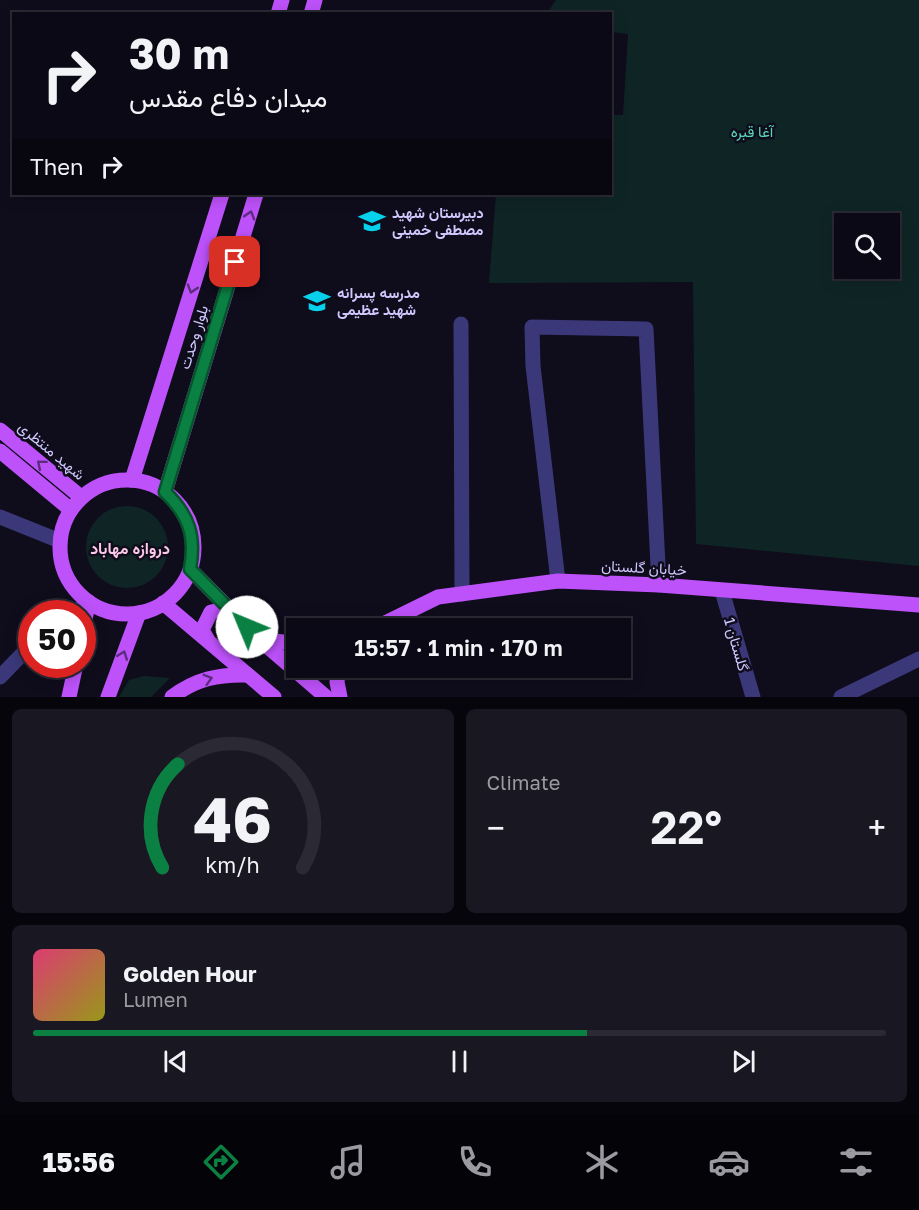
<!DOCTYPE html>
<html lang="en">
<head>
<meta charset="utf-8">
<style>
  :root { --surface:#0b0915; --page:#191722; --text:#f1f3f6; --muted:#9a9aa0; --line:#2b2a34; --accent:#0b8043 }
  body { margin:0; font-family:"Golos Text",Vazirmatn,sans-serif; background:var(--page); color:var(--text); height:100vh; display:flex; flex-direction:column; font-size:22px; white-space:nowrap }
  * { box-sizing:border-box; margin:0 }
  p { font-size:20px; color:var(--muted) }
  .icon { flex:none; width:33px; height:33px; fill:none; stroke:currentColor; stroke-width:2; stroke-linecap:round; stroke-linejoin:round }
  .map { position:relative; height:697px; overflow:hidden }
  .drawer { display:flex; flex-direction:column; gap:12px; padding:12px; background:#06050c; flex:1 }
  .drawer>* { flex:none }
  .banner { position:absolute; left:12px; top:12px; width:600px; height:183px; border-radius:0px; box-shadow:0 3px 15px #0003,0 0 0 2px var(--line); background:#0b0915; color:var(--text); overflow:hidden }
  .buttons { position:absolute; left:834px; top:213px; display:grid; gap:12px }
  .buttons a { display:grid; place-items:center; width:66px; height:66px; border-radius:0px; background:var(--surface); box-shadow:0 3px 15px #0003,0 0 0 2px var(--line); font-size:30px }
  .speed { position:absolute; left:18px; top:600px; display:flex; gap:12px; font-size:30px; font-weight:700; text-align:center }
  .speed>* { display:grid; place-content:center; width:78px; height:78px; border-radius:50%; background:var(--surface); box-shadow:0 3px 15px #0003,0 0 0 2px var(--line); line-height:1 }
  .speed .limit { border:9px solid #d22; background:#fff; color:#111 }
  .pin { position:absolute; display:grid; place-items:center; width:51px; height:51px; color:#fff; margin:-26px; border-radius:12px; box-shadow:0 3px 9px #0006 }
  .me { position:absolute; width:66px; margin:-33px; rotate:315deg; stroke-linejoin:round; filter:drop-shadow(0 0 4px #0008) }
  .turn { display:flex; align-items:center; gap:21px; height:126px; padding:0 18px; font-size:27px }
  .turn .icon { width:78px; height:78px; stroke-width:2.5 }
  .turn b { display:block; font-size:42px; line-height:51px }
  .then { display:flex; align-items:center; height:57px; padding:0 18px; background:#0003; gap:12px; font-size:22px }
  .big { font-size:45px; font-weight:600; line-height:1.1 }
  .drawer .widget { flex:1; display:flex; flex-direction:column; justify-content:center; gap:9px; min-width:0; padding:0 21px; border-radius:9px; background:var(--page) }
  .drawer .dial { align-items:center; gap:0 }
  .dial svg { height:156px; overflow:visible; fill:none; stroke:var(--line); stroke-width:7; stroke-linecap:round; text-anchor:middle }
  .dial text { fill:var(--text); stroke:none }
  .song { display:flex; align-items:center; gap:18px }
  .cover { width:72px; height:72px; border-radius:9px; background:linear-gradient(135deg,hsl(340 70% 55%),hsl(60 70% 35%)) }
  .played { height:6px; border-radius:3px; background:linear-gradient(90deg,var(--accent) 65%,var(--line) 65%) }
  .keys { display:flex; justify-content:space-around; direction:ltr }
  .heat { display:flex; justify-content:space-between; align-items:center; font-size:33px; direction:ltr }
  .drawer .tiles { flex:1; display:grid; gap:12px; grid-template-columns:1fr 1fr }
  .widget:last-child { grid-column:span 2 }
  .trip { position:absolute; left:286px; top:618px; width:345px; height:60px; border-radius:0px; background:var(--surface); box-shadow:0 3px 15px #0003,0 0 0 2px var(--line); font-weight:600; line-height:60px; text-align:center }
  .tabs { display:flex; height:96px; justify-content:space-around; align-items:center; background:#040408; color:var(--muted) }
  .tabs .icon { width:42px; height:42px }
  .tabs .active { color:var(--accent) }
  .tabs b { font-size:27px; color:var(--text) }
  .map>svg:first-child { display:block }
</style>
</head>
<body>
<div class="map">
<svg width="919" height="697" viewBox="0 0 919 697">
  <rect width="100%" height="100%" fill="#0f0c1c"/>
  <g fill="#0f2525" fill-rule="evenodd">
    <path d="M556 0H919V566L696 544 693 282 489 283 496 194H610L611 115H623L628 34 611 32 610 14 547 13ZM844 224H890V268H844Z"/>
    <circle cx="127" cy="547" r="41"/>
    <path d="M144 676 170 678 151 697H119L129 680Z"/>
  </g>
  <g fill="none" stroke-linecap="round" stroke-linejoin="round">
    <g stroke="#3b387a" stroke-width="15">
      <path d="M461 324 462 594"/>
      <path d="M0 517 60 541"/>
      <path d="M558 581 533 366 532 327 646 329 659 585"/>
      <path d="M722 591 753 697"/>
      <path d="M71 614 89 602"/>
      <path d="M0 677 32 644"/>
      <path d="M841 697 919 659"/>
    </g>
    <g stroke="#bd52fa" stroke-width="15">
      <path d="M278 14 282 0"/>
      <path d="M311 14 315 0"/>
      <path d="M0 430 81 497"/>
      <path d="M0 451 71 510"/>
      <path d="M132 480 222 194"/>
      <circle cx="127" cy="547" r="67"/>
      <path d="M165 492 256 194"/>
      <path d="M190 569 259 639 326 697"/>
      <path d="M163 603 274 697"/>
      <path d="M375 628 438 597 558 581 659 585 919 605"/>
      <path d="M82 631 89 602"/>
      <path d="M261 639 297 644"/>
      <path d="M208 640 202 630 211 612 221 610 235 615"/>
      <path d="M339 668 337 682 340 697"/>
      <path d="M69 697 76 664"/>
      <path d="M108 697 139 613"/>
      <path d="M172 697C195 679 219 674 248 675"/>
    </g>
  </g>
  <defs><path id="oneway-chevron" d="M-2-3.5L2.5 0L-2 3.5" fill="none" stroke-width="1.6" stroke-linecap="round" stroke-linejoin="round" transform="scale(1.5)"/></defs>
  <g stroke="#5d2c80">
    <use href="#oneway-chevron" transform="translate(250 215) rotate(-73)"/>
    <use href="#oneway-chevron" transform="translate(192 289) rotate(107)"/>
    <use href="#oneway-chevron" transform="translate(41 464) rotate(-140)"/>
    <use href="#oneway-chevron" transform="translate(123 655) rotate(-69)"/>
    <use href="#oneway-chevron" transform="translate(208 679) rotate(-16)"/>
  </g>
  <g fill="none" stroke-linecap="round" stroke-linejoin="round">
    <g stroke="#07532c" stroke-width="15">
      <path id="route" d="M235 262 165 492C189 515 196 536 190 569L247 627"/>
    </g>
    <use href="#route" stroke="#0b8043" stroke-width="10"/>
  </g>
  <defs>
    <g id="school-bare" transform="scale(2.07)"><path d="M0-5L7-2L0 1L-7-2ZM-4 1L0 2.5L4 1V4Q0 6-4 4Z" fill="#07d1ea" stroke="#0f0c1c" stroke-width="2.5" paint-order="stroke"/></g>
  </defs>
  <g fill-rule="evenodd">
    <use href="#school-bare" x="372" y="221"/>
    <use href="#school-bare" x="317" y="301"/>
  </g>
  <g text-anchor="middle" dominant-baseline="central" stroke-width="5" stroke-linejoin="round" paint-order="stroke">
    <g font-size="15" fill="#58dabb" stroke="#0f0c1c">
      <text x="752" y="131">آغا قبره</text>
    </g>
    <g font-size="15" font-weight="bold" fill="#cfc8fd" stroke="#0f0c1c" text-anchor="start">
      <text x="392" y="212">دبیرستان شهید<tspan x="392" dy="17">مصطفی خمینی</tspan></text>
      <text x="337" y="292">مدرسه پسرانه<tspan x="337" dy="17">شهید عظیمی</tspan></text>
    </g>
    <g font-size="15" fill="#cfc8fd" stroke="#0f0c1c">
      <text transform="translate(193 337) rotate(-73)">بلوار وحدت</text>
      <text transform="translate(52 450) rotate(40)">شهید منتظری</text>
      <text transform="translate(644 567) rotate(3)">خیابان گلستان</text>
      <text transform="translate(737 644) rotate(74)">گلستان 1</text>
    </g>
    <g font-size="16" font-weight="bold" fill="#fdcaea" stroke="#0f0c1c">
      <text x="130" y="548">دروازه مهاباد</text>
    </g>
  </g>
</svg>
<div class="buttons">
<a><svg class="icon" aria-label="search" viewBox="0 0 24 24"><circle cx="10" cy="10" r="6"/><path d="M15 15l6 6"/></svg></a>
</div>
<div class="speed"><div class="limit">50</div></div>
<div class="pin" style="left:235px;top:262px;background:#d93025"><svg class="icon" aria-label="arrive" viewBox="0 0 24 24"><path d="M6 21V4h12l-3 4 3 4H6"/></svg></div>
<svg class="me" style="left:247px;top:627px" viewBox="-20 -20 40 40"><circle r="19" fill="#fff"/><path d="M0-13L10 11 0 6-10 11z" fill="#0b8043"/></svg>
<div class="trip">15:57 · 1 min · 170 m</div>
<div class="banner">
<div class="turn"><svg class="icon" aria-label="right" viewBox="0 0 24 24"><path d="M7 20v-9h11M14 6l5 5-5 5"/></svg><div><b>30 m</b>میدان دفاع مقدس</div></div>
<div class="then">Then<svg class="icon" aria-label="right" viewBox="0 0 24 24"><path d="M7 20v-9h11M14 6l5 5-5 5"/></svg></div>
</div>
</div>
<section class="drawer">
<div class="tiles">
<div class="widget dial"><svg viewBox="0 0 100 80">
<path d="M14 69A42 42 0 1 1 86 69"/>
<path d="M14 69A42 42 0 0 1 22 16" stroke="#0b8043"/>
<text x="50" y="56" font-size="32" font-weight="700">46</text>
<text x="50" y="72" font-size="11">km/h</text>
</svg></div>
<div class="widget"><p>Climate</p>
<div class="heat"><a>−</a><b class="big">22°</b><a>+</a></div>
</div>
<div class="widget">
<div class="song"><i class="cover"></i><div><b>Golden Hour</b><p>Lumen</p></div></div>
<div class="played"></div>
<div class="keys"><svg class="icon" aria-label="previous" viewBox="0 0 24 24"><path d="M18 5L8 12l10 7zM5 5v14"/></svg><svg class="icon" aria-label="pause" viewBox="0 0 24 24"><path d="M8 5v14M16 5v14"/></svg><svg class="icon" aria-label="next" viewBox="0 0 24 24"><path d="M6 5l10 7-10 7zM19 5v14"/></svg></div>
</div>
</div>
</section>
<nav class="tabs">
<b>15:56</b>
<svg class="icon active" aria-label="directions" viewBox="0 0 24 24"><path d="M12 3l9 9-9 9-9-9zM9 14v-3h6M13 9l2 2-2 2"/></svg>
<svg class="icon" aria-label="music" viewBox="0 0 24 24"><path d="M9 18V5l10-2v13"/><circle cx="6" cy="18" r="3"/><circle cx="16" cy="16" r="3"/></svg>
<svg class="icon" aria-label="phone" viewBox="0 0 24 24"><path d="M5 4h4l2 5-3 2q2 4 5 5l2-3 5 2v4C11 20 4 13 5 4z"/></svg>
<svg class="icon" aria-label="climate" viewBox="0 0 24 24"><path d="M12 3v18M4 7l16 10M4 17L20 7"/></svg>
<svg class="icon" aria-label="car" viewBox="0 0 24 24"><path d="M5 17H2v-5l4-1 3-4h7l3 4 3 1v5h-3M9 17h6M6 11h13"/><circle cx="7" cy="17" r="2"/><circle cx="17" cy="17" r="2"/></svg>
<svg class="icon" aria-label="filters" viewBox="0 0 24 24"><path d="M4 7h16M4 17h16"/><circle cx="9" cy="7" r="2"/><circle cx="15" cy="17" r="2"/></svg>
</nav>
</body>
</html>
